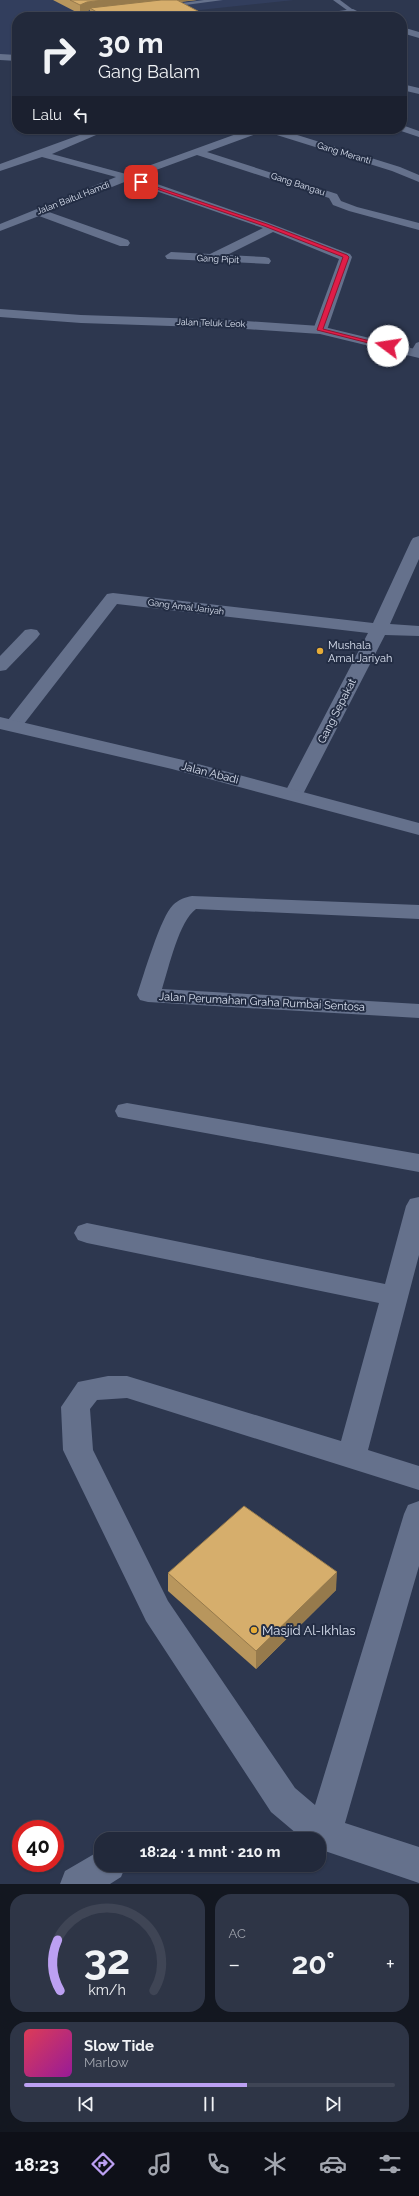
<!DOCTYPE html>
<html lang="id">
<head>
<meta charset="utf-8">
<style>
  :root { --surface:#22293b; --page:#2e3546; --text:#f1f3f6; --muted:#a2a6af; --line:#3f4555; --accent:#bca0f2 }
  body { margin:0; font-family:Raleway,sans-serif; background:var(--page); color:var(--text); height:100vh; display:flex; flex-direction:column; font-size:15px; white-space:nowrap }
  * { box-sizing:border-box; margin:0 }
  p { font-size:13px; color:var(--muted) }
  .icon { flex:none; width:22px; height:22px; fill:none; stroke:currentColor; stroke-width:2; stroke-linecap:round; stroke-linejoin:round }
  .map { position:relative; height:1884px; overflow:hidden }
  .panel { display:flex; flex-direction:column; gap:10px; padding:10px; background:#131720; flex:1 }
  .panel>* { flex:none }
  .guide { position:absolute; left:12px; top:12px; width:395px; height:122px; border-radius:16px; box-shadow:0 1px 3px #0004,0 0 0 1px var(--line); background:#22293b; color:var(--text); overflow:hidden }
  .speed { position:absolute; left:12px; top:1820px; display:flex; gap:8px; font-size:20px; font-weight:700; text-align:center }
  .speed>* { display:grid; place-content:center; width:52px; height:52px; border-radius:50%; background:var(--surface); box-shadow:0 1px 3px #0004,0 0 0 1px var(--line); line-height:1 }
  .speed .limit { border:6px solid #d22; background:#fff; color:#111 }
  .pin { position:absolute; display:grid; place-items:center; width:34px; height:34px; color:#fff; margin:-17px; border-radius:8px; box-shadow:0 2px 6px #0006 }
  .me { position:absolute; width:44px; margin:-22px; rotate:284deg; stroke-linejoin:round; filter:drop-shadow(0 0 3px #0008) }
  .turn { display:flex; align-items:center; gap:14px; height:84px; padding:0 20px; font-size:18px }
  .turn .icon { width:52px; height:52px; stroke-width:2.5 }
  .turn b { display:block; font-size:28px; line-height:34px }
  .then { display:flex; align-items:center; height:38px; padding:0 20px; background:#0003; gap:8px; font-size:15px }
  .big { font-size:30px; font-weight:700; line-height:1.1 }
  .panel .tile { flex:1; display:flex; flex-direction:column; justify-content:center; gap:6px; min-width:0; padding:0 14px; border-radius:16px; background:var(--page) }
  .panel .dial { align-items:center; gap:0 }
  .dial svg { height:104px; overflow:visible; fill:none; stroke:var(--line); stroke-width:7; stroke-linecap:round; text-anchor:middle }
  .dial text { fill:var(--text); stroke:none }
  .song { display:flex; align-items:center; gap:12px }
  .cover { width:48px; height:48px; border-radius:6px; background:linear-gradient(135deg,hsl(350 70% 55%),hsl(300 70% 35%)) }
  .played { height:4px; border-radius:2px; background:linear-gradient(90deg,var(--accent) 60%,var(--line) 60%) }
  .keys { display:flex; justify-content:space-around; direction:ltr }
  .heat { display:flex; justify-content:space-between; align-items:center; font-size:22px; direction:ltr }
  .panel .tiles { flex:1; display:grid; gap:10px; grid-template-columns:1fr 1fr }
  .tile:last-child { grid-column:span 2 }
  .trip { position:absolute; left:94px; top:1832px; width:232px; height:40px; border-radius:16px; background:var(--surface); box-shadow:0 1px 3px #0004,0 0 0 1px var(--line); font-weight:700; line-height:40px; text-align:center }
  .dock { display:flex; height:64px; justify-content:space-around; align-items:center; background:#0e1018; color:var(--muted) }
  .dock .icon { width:28px; height:28px }
  .dock .active { color:var(--accent) }
  .dock b { font-size:18px; color:var(--text) }
  .map>svg:first-child { display:block }
</style>
</head>
<body>
<div class="map">
<svg width="419" height="1884" viewBox="0 0 419 1884">
  <rect width="100%" height="100%" fill="#2d374f"/>
  <path fill="#323e5d" d="M0 0H294L190 11 200 17H17V58L0 54Z"/>
  <g fill="none" stroke-linecap="round" stroke-linejoin="round">
    <g fill="#65718c" fill-rule="evenodd">
      <path d="M204 0H223L163 8 160 6Z"/>
      <path d="M333 0H340L356 12 351 13Z"/>
      <path d="M110 10 112 13 80 17 87 12Z"/>
      <path d="M419 342V354L412 355 410 353 416 343Z"/>
    </g>
    <g fill="#65718c" fill-rule="evenodd">
      <path d="M353 9 369 17H358L352 15 314 17 318 14Z"/>
      <path d="M402 27 419 32V38L402 33Z"/>
      <path d="M0 54 17 55V61L0 60Z"/>
      <path d="M402 84 419 88V94L402 90Z"/>
      <path d="M402 125 419 131V137L398 130 402 129Z"/>
      <path d="M96 129H110L52 154 126 174 250 129H278L400 167 419 175V182L392 171 264 131 207 152 337 194 341 201 357 207 419 223V230L349 211 333 205 329 198 197 155 137 177 269 223 350 254 352 257 327 330 320 334 313 330 339 259 273 232 227 255 265 257 269 258 271 261 269 264 167 259 165 256 171 252 210 254 263 228 127 181 49 212 128 240 130 243 128 246H120L39 216 0 231V224L116 177 42 157 0 171V164Z"/>
      <path d="M419 536V559L390 624 419 626V636L385 635 301 798 294 800 287 798 284 794 368 633 117 604 20 729 13 731 6 729 4 725 107 594 113 593 373 623 411 541 413 538Z"/>
      <path d="M31 629 37 630 40 634 37 638 6 670 0 671V656L25 630Z"/>
      <path d="M192 896 419 905V919L196 909C179 921 169 967 162 989L419 1004V1018L148 1002 140 1000 137 995C143 977 161 916 173 905 178 900 185 897 192 896Z"/>
      <path d="M127 1103 419 1154V1172L118 1117 115 1111 118 1105Z"/>
      <path d="M419 1197V1255L368 1450 419 1466V1490L127 1398 97 1400 90 1409 93 1450 168 1601 295 1788 315 1805 404 1514 408 1505 419 1501V1566L345 1823 419 1847V1883L319 1849V1839H303L271 1812 146 1621 63 1450 61 1407 78 1382 108 1376H127L341 1441 379 1303 87 1243 78 1240 74 1233 78 1226 87 1223 385 1284 406 1206 410 1199Z"/>
      <path d="M101 1850V1865H126L121 1877 110 1884H60L65 1871Z"/>
    </g>
    <g fill="#65718c" fill-rule="evenodd">
      <path d="M0 309 81 315 231 320 320 326 419 350V358L320 334 231 328 81 323 0 317Z"/>
      <path d="M0 717 183 760 419 823V835L172 769 0 729Z"/>
    </g>
  </g>
  <g fill="#b8965d">
    <path d="M53 0H197L180 2 209 17H90V10L87 11 80 14Z"/>
    <path d="M168 1573 336 1590 256 1669 168 1591Z"/>
  </g>
  <g fill="#967a4c">
    <path d="M103 0H197L93 10 90 8V10L87 11 80 14V5L87 2Z"/>
    <path d="M337 1572 336 1590 256 1669V1651Z"/>
  </g>
  <g fill="#d6ae6c" stroke="#967a4c">
    <path d="M70 0H103L87 2 80 5Z"/>
    <path d="M161 0H177L209 17H105L90 8Z"/>
    <path d="M244 1506 337 1572 256 1651 168 1573Z"/>
  </g>
  <path fill="#e11d48" stroke="#92132f" d="M139 181 267 224 347 255 349 257 323 329 390 346 388 348 317 330 343 257 264 226 139 183Z"/>
  <g fill="#e7ac37" stroke="#232d44" stroke-width="1.5">
    <circle cx="320" cy="651" r="4"/>
    <circle cx="254" cy="1630" r="4"/>
  </g>
  <g text-anchor="middle" dominant-baseline="central" stroke-width="4" stroke-linejoin="round" paint-order="stroke">
    <g font-size="9" fill="#d9e0ef" stroke="#232d44">
      <text transform="translate(344 153) rotate(17)">Gang Meranti</text>
      <text transform="translate(298 184) rotate(18)">Gang Bangau</text>
      <text transform="translate(73 198) rotate(-21)">Jalan Baitul Hamdi</text>
      <text transform="translate(218 259) rotate(3)">Gang Pipit</text>
      <text transform="translate(211 323) rotate(2)">Jalan Teluk Leok</text>
      <text transform="translate(186 607) rotate(7)">Gang Amal Jariyah</text>
    </g>
    <g font-size="11" fill="#d9e0ef" stroke="#232d44" text-anchor="start">
      <text x="328" y="645">Mushala<tspan x="328" dy="13">Amal Jariyah</tspan></text>
    </g>
    <g font-size="11" fill="#d9e0ef" stroke="#232d44">
      <text transform="translate(337 711) rotate(-63)">Gang Sepakat</text>
      <text transform="translate(210 773) rotate(14)">Jalan Abadi</text>
      <text transform="translate(262 1002) rotate(3)">Jalan Perumahan Graha Rumbai Sentosa</text>
    </g>
    <g font-size="13" fill="#d9e0ef" stroke="#232d44" text-anchor="start">
      <text x="262" y="1630">Masjid Al-Ikhlas</text>
    </g>
  </g>
</svg>
<div class="speed"><div class="limit">40</div></div>
<div class="pin" style="left:141px;top:182px;background:#d93025"><svg class="icon" aria-label="arrive" viewBox="0 0 24 24"><path d="M6 21V4h12l-3 4 3 4H6"/></svg></div>
<svg class="me" style="left:388px;top:346px" viewBox="-20 -20 40 40"><circle r="19" fill="#fff"/><path d="M0-13L10 11 0 6-10 11z" fill="#e11d48"/></svg>
<div class="trip">18:24 · 1 mnt · 210 m</div>
<div class="guide">
<div class="turn"><svg class="icon" aria-label="right" viewBox="0 0 24 24"><path d="M7 20v-9h11M14 6l5 5-5 5"/></svg><div><b>30 m</b>Gang Balam</div></div>
<div class="then">Lalu<svg class="icon" aria-label="left" viewBox="0 0 24 24"><path d="M17 20v-9H6M10 6l-5 5 5 5"/></svg></div>
</div>
</div>
<section class="panel">
<div class="tiles">
<div class="tile dial"><svg viewBox="0 0 100 80">
<path d="M14 69A42 42 0 1 1 86 69"/>
<path d="M14 69A42 42 0 0 1 12 30" stroke="#bca0f2"/>
<text x="50" y="56" font-size="32" font-weight="700">32</text>
<text x="50" y="72" font-size="11">km/h</text>
</svg></div>
<div class="tile"><p>AC</p>
<div class="heat"><a>−</a><b class="big">20°</b><a>+</a></div>
</div>
<div class="tile">
<div class="song"><i class="cover"></i><div><b>Slow Tide</b><p>Marlow</p></div></div>
<div class="played"></div>
<div class="keys"><svg class="icon" aria-label="previous" viewBox="0 0 24 24"><path d="M18 5L8 12l10 7zM5 5v14"/></svg><svg class="icon" aria-label="pause" viewBox="0 0 24 24"><path d="M8 5v14M16 5v14"/></svg><svg class="icon" aria-label="next" viewBox="0 0 24 24"><path d="M6 5l10 7-10 7zM19 5v14"/></svg></div>
</div>
</div>
</section>
<nav class="dock">
<b>18:23</b>
<svg class="icon active" aria-label="directions" viewBox="0 0 24 24"><path d="M12 3l9 9-9 9-9-9zM9 14v-3h6M13 9l2 2-2 2"/></svg>
<svg class="icon" aria-label="music" viewBox="0 0 24 24"><path d="M9 18V5l10-2v13"/><circle cx="6" cy="18" r="3"/><circle cx="16" cy="16" r="3"/></svg>
<svg class="icon" aria-label="phone" viewBox="0 0 24 24"><path d="M5 4h4l2 5-3 2q2 4 5 5l2-3 5 2v4C11 20 4 13 5 4z"/></svg>
<svg class="icon" aria-label="climate" viewBox="0 0 24 24"><path d="M12 3v18M4 7l16 10M4 17L20 7"/></svg>
<svg class="icon" aria-label="car" viewBox="0 0 24 24"><path d="M5 17H2v-5l4-1 3-4h7l3 4 3 1v5h-3M9 17h6M6 11h13"/><circle cx="7" cy="17" r="2"/><circle cx="17" cy="17" r="2"/></svg>
<svg class="icon" aria-label="filters" viewBox="0 0 24 24"><path d="M4 7h16M4 17h16"/><circle cx="9" cy="7" r="2"/><circle cx="15" cy="17" r="2"/></svg>
</nav>
</body>
</html>
